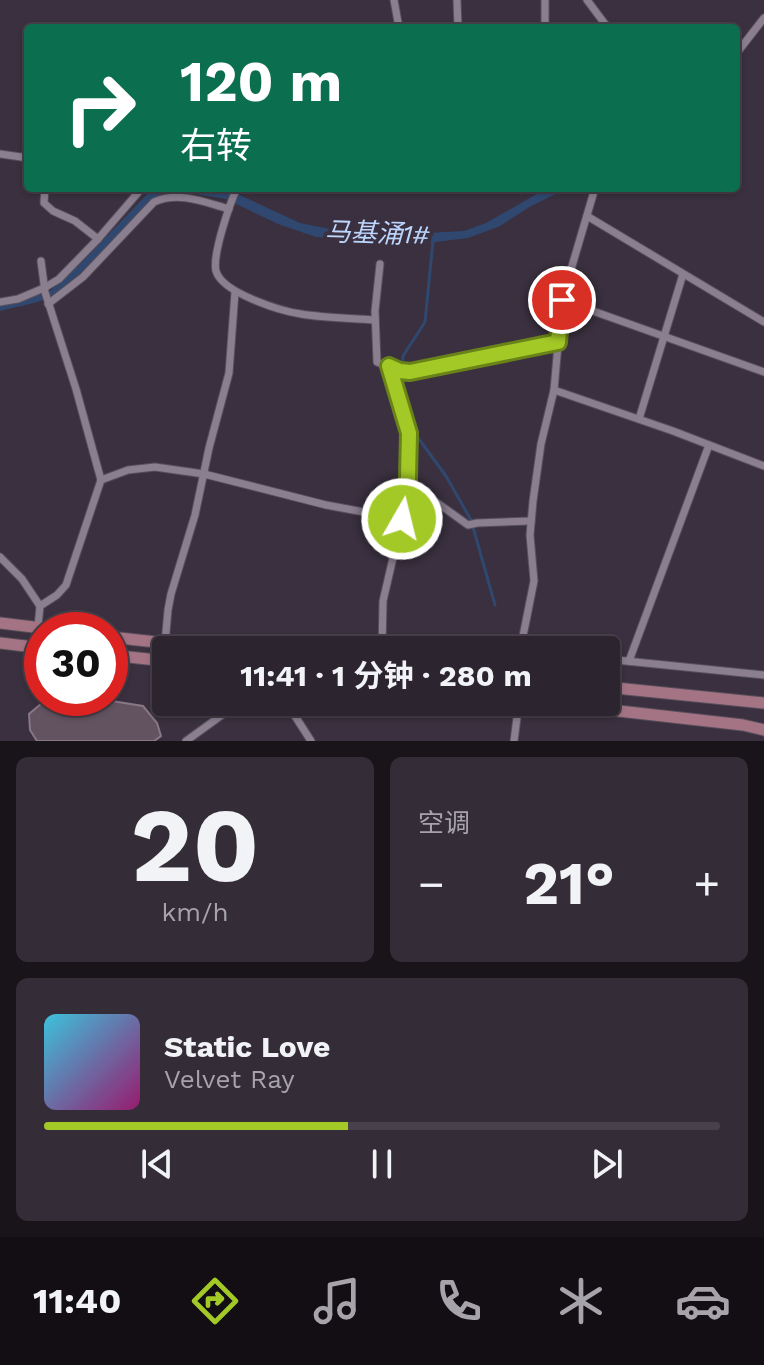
<!DOCTYPE html>
<html lang="zh">
<head>
<meta charset="utf-8">
<style>
  :root { --surface:#2c242f; --page:#342c37; --text:#f1f3f6; --muted:#a6a4aa; --line:#48414b; --accent:#a3c927 }
  body { margin:0; font-family:"Work Sans","Noto Sans SC",sans-serif; background:var(--page); color:var(--text); height:100vh; display:flex; flex-direction:column; font-size:30px; white-space:nowrap }
  * { box-sizing:border-box; margin:0 }
  p { font-size:26px; color:var(--muted) }
  .icon { flex:none; width:44px; height:44px; fill:none; stroke:currentColor; stroke-width:2; stroke-linecap:round; stroke-linejoin:round }
  .map { position:relative; height:741px; overflow:hidden }
  .side { display:flex; flex-direction:column; gap:16px; padding:16px; background:#18141a; flex:1 }
  .side>* { flex:none }
  .banner { position:absolute; left:24px; top:24px; width:716px; height:168px; border-radius:8px; box-shadow:0 2px 6px #0004,0 0 0 2px var(--line); background:#0b6e4f; color:#fff; overflow:hidden }
  .speed { position:absolute; left:24px; top:612px; display:flex; gap:16px; font-size:40px; font-weight:700; text-align:center }
  .speed>* { display:grid; place-content:center; width:104px; height:104px; border-radius:50%; background:var(--surface); box-shadow:0 2px 6px #0004,0 0 0 2px var(--line); line-height:1 }
  .speed .limit { border:12px solid #d22; background:#fff; color:#111 }
  .pin { position:absolute; display:grid; place-items:center; width:68px; height:68px; color:#fff; margin:-34px; border:4px solid #fff; border-radius:50%; box-shadow:0 2px 8px #0007 }
  .me { position:absolute; width:88px; margin:-44px; rotate:8deg; stroke-linejoin:round; filter:drop-shadow(0 0 6px #0008) }
  .turn { display:flex; align-items:center; gap:28px; height:168px; padding:0 24px; font-size:36px }
  .turn .icon { width:104px; height:104px; stroke-width:2.5 }
  .turn b { display:block; font-size:56px; line-height:68px }
  .big { font-size:60px; font-weight:700; line-height:1.1 }
  .side .widget { flex:1; display:flex; flex-direction:column; justify-content:center; gap:12px; min-width:0; padding:0 28px; border-radius:12px; background:var(--page) }
  .side .dial { align-items:center; gap:0 }
  .dial b { font-size:104px; line-height:1 }
  .song { display:flex; align-items:center; gap:24px }
  .cover { width:96px; height:96px; border-radius:12px; background:linear-gradient(135deg,hsl(190 70% 55%),hsl(320 70% 35%)) }
  .played { height:8px; border-radius:4px; background:linear-gradient(90deg,var(--accent) 45%,var(--line) 45%) }
  .keys { display:flex; justify-content:space-around; direction:ltr }
  .heat { display:flex; justify-content:space-between; align-items:center; font-size:44px; direction:ltr }
  .side .tiles { flex:1; display:grid; gap:16px; grid-template-columns:1fr 1fr }
  .widget:last-child { grid-column:span 2 }
  .trip { position:absolute; left:152px; top:636px; width:468px; height:80px; border-radius:8px; background:var(--surface); box-shadow:0 2px 6px #0004,0 0 0 2px var(--line); font-weight:700; line-height:80px; text-align:center }
  .menu { display:flex; height:128px; justify-content:space-around; align-items:center; background:#120e13; color:var(--muted) }
  .menu .icon { width:56px; height:56px }
  .menu .current { color:var(--accent) }
  .menu b { font-size:36px; color:var(--text) }
  .map>svg:first-child { display:block }
</style>
</head>
<body>
<div class="map">
<svg width="764" height="741" viewBox="0 0 764 741">
  <rect width="100%" height="100%" fill="#3a303f"/>
  <path fill="#30486f" d="M153 188H219L231 191 300 223 330 229 425 233 464 231 486 223 547 188H568L531 206 500 226 468 238 419 244 316 237 278 224 226 199 201 195 184 190 161 195 149 202C122 232 79 285 43 300 30 305 14 307 0 311V306L49 292 84 260Z"/>
  <g fill="none" stroke-linecap="round" stroke-linejoin="round">
    <path stroke="#30486f" stroke-width="3" d="M433 241 425 322 403 356 402 395 416 435 446 476 471 520 495 605"/>
  </g>
  <path fill="#635361" stroke="#887786" stroke-width="2" d="M48 698H93L143 706 157 723 161 736 154 741H37L30 730 29 714Z"/>
  <g fill="none" stroke-linecap="round" stroke-linejoin="round">
    <g stroke="#584f5c" stroke-width="9">
      <g id="minor">
        <path d="M394 0 399 28"/>
        <path d="M457 0 458 28"/>
        <path d="M587 0 608 28"/>
        <path d="M545 28V0"/>
        <path d="M736 54 764 18"/>
        <path d="M0 154 28 158"/>
        <path d="M45 188 44 203 53 211 75 221 98 239"/>
        <path d="M237 188C230 203 212 255 216 271 222 293 281 311 301 314 325 318 351 318 375 320"/>
        <path d="M587 216 764 322"/>
        <path d="M380 264 375 311 377 362 400 371 410 372 558 342"/>
        <path d="M562 300 764 372"/>
        <path d="M0 302 18 299 44 288 59 279 98 239 142 188"/>
        <path d="M48 304 83 277 154 202C179 191 204 202 229 209"/>
        <path d="M554 390 673 431 764 466"/>
        <path d="M639 419 683 274"/>
        <path d="M101 480 128 470 155 467 204 474 326 505 402 519"/>
        <path d="M407 481 468 525 477 523 531 521"/>
        <path d="M0 557 22 579 40 606"/>
        <path d="M38 627 40 606 57 595 66 585 101 480 76 389 45 292 41 261"/>
        <path d="M165 643 168 610 171 594 195 515 209 448 229 373 235 292"/>
        <path d="M382 650 383 601 402 519 408 478 409 433 389 366"/>
        <path d="M526 650 523 636 534 581 530 535 533 501 541 444 554 390 562 300 595 188"/>
        <path d="M606 659 764 675"/>
        <path d="M629 661 709 445"/>
        <path d="M286 702 311 741"/>
        <path d="M186 741 240 702"/>
        <path d="M514 741 519 702"/>
      </g>
    </g>
    <g stroke="#584f5c" stroke-width="13">
      <g id="secondary">
        <path d="M0 623 58 630"/>
        <path d="M110 637 230 650"/>
        <path d="M0 643 42 648"/>
        <path d="M110 655 166 661"/>
        <path d="M606 687 764 703"/>
        <path d="M539 702 743 725 764 730"/>
      </g>
    </g>
    <use href="#minor" stroke="#8a7e8f" stroke-width="7"/>
    <use href="#secondary" stroke="#a57484" stroke-width="11"/>
  </g>
  <g fill="none" stroke-linecap="round" stroke-linejoin="round">
    <g stroke="#6a8319" stroke-width="20">
      <path id="route" d="M402 519 408 478 409 433 389 366 400 371 410 372 558 342 562 300"/>
    </g>
    <use href="#route" stroke="#a3c927" stroke-width="14"/>
  </g>
  <g text-anchor="middle" dominant-baseline="central" stroke-width="8" stroke-linejoin="round" paint-order="stroke">
    <g font-size="26" font-style="italic" fill="#bdd6fe" stroke="#3a303f">
      <text transform="translate(377 233) rotate(2)">马基涌1#</text>
    </g>
  </g>
</svg>
<div class="speed"><div class="limit">30</div></div>
<div class="pin" style="left:562px;top:300px;background:#d93025"><svg class="icon" aria-label="arrive" viewBox="0 0 24 24"><path d="M6 21V4h12l-3 4 3 4H6"/></svg></div>
<svg class="me" style="left:402px;top:519px" viewBox="-20 -20 40 40"><circle r="17" fill="#a3c927" stroke="#fff" stroke-width="3"/><path d="M0-11L8 9 0 5-8 9z" fill="#fff"/></svg>
<div class="trip">11:41 · 1 分钟 · 280 m</div>
<div class="banner">
<div class="turn"><svg class="icon" aria-label="right" viewBox="0 0 24 24"><path d="M7 20v-9h11M14 6l5 5-5 5"/></svg><div><b>120 m</b>右转</div></div>
</div>
</div>
<section class="side">
<div class="tiles">
<div class="widget dial"><b>20</b><p>km/h</p></div>
<div class="widget"><p>空调</p>
<div class="heat"><a>−</a><b class="big">21°</b><a>+</a></div>
</div>
<div class="widget">
<div class="song"><i class="cover"></i><div><b>Static Love</b><p>Velvet Ray</p></div></div>
<div class="played"></div>
<div class="keys"><svg class="icon" aria-label="previous" viewBox="0 0 24 24"><path d="M18 5L8 12l10 7zM5 5v14"/></svg><svg class="icon" aria-label="pause" viewBox="0 0 24 24"><path d="M8 5v14M16 5v14"/></svg><svg class="icon" aria-label="next" viewBox="0 0 24 24"><path d="M6 5l10 7-10 7zM19 5v14"/></svg></div>
</div>
</div>
</section>
<nav class="menu">
<b>11:40</b>
<svg class="icon current" aria-label="directions" viewBox="0 0 24 24"><path d="M12 3l9 9-9 9-9-9zM9 14v-3h6M13 9l2 2-2 2"/></svg>
<svg class="icon" aria-label="music" viewBox="0 0 24 24"><path d="M9 18V5l10-2v13"/><circle cx="6" cy="18" r="3"/><circle cx="16" cy="16" r="3"/></svg>
<svg class="icon" aria-label="phone" viewBox="0 0 24 24"><path d="M5 4h4l2 5-3 2q2 4 5 5l2-3 5 2v4C11 20 4 13 5 4z"/></svg>
<svg class="icon" aria-label="climate" viewBox="0 0 24 24"><path d="M12 3v18M4 7l16 10M4 17L20 7"/></svg>
<svg class="icon" aria-label="car" viewBox="0 0 24 24"><path d="M5 17H2v-5l4-1 3-4h7l3 4 3 1v5h-3M9 17h6M6 11h13"/><circle cx="7" cy="17" r="2"/><circle cx="17" cy="17" r="2"/></svg>
</nav>
</body>
</html>
